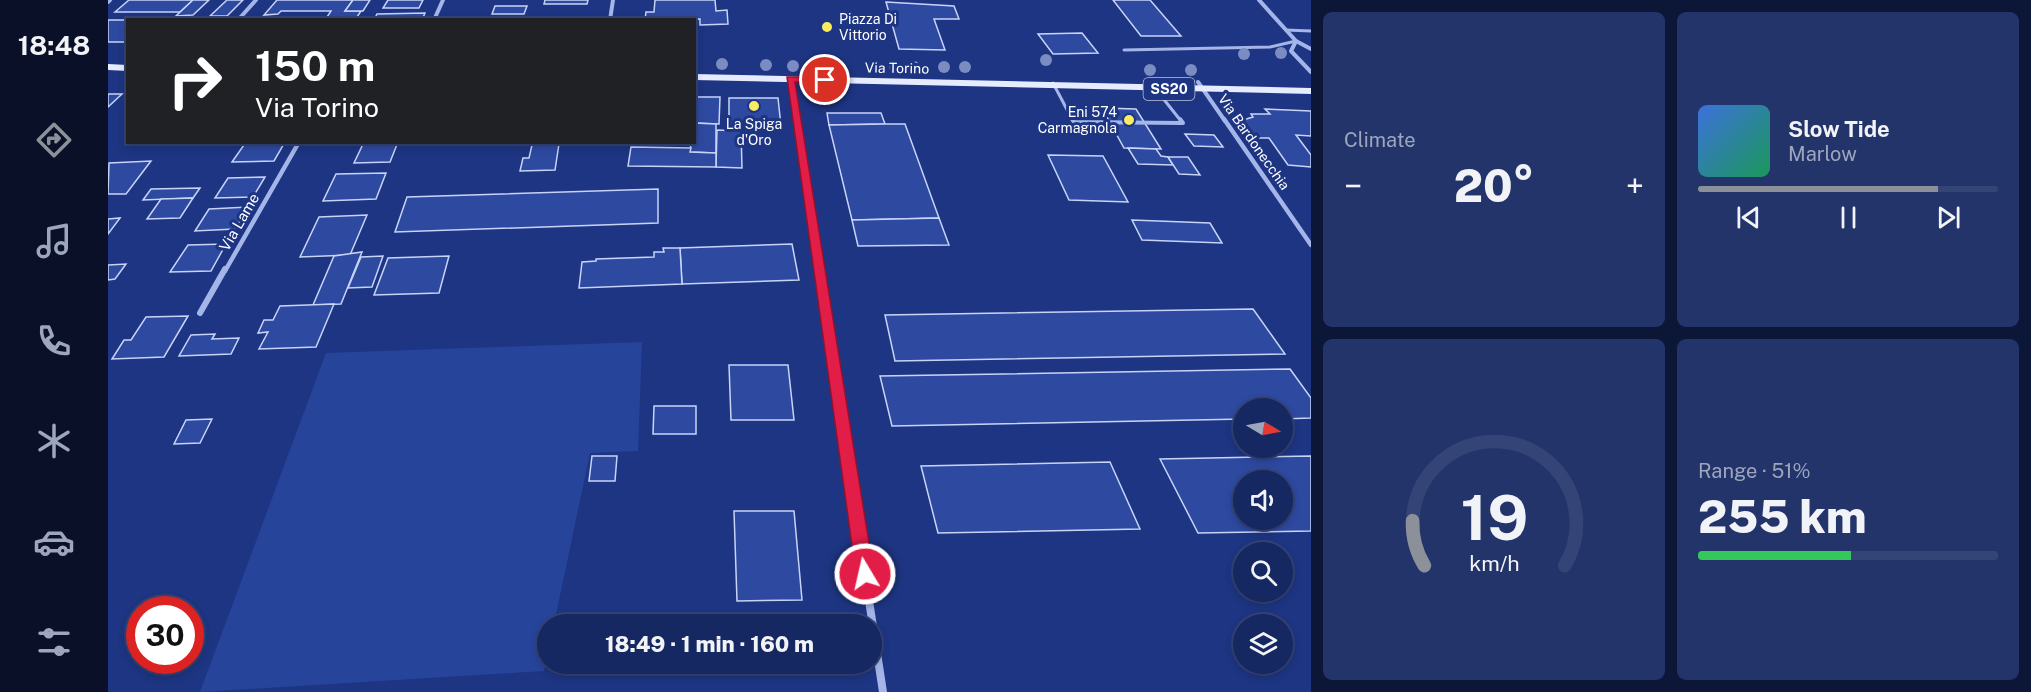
<!DOCTYPE html>
<html lang="en">
<head>
<meta charset="utf-8">
<style>
  :root { --surface:#162862; --page:#23346b; --text:#f1f3f6; --muted:#9ea6be; --line:#354477; --accent:#8c9099 }
  body { margin:0; font-family:"Public Sans",sans-serif; background:var(--page); color:var(--text); height:100vh; display:flex; flex-direction:column; font-size:22px; white-space:nowrap }
  * { box-sizing:border-box; margin:0 }
  p { font-size:20px; color:var(--muted) }
  .icon { flex:none; width:33px; height:33px; fill:none; stroke:currentColor; stroke-width:2; stroke-linecap:round; stroke-linejoin:round }
  .map { position:relative; flex:1; overflow:hidden }
  .details { display:flex; flex-direction:column; gap:12px; padding:12px; background:#0c1636; width:720px }
  .details>* { flex:none }
  .banner { position:absolute; left:18px; top:18px; width:570px; height:126px; border-radius:0px; box-shadow:0 3px 9px #0003,0 0 0 2px var(--line); background:#202124; color:#fff; overflow:hidden }
  .needle { width:39px; rotate:100deg }
  .buttons { position:absolute; left:1125px; top:398px; display:grid; gap:12px }
  .buttons a { display:grid; place-items:center; width:60px; height:60px; border-radius:50%; background:var(--surface); box-shadow:0 3px 9px #0003,0 0 0 2px var(--line); font-size:30px }
  .speed { position:absolute; left:18px; top:596px; display:flex; gap:12px; font-size:30px; font-weight:700; text-align:center }
  .speed>* { display:grid; place-content:center; width:78px; height:78px; border-radius:50%; background:var(--surface); box-shadow:0 3px 9px #0003,0 0 0 2px var(--line); line-height:1 }
  .speed .limit { border:9px solid #d22; background:#fff; color:#111 }
  .pin { position:absolute; display:grid; place-items:center; width:51px; height:51px; color:#fff; margin:-26px; border:3px solid #fff; border-radius:50%; box-shadow:0 2px 6px #0007 }
  .me { position:absolute; width:66px; margin:-33px; rotate:351deg; stroke-linejoin:round; filter:drop-shadow(0 0 4px #0008) }
  .turn { display:flex; align-items:center; gap:21px; height:126px; padding:0 30px; font-size:27px }
  .turn .icon { width:78px; height:78px; stroke-width:2.5 }
  .turn b { display:block; font-size:42px; line-height:51px }
  .big { font-size:45px; font-weight:800; line-height:1.1 }
  .details .tile { flex:1; display:flex; flex-direction:column; justify-content:center; gap:9px; min-width:0; padding:0 21px; border-radius:9px; background:var(--page) }
  .details .dial { align-items:center; gap:0 }
  .dial svg { height:156px; overflow:visible; fill:none; stroke:var(--line); stroke-width:7; stroke-linecap:round; text-anchor:middle }
  .dial text { fill:var(--text); stroke:none }
  .song { display:flex; align-items:center; gap:18px }
  .cover { width:72px; height:72px; border-radius:9px; background:linear-gradient(135deg,hsl(220 70% 55%),hsl(150 70% 35%)) }
  .played { height:6px; border-radius:3px; background:linear-gradient(90deg,var(--accent) 80%,var(--line) 80%) }
  .keys { display:flex; justify-content:space-around; direction:ltr }
  .heat { display:flex; justify-content:space-between; align-items:center; font-size:33px; direction:ltr }
  .charge { height:9px; border-radius:4px; background:linear-gradient(90deg,#34c759 51%,var(--line) 0) }
  .details .tiles { flex:1; display:grid; gap:12px; grid-template-columns:repeat(2,1fr) }
  .trip { position:absolute; left:429px; top:614px; width:345px; height:60px; border-radius:30px; background:var(--surface); box-shadow:0 3px 9px #0003,0 0 0 2px var(--line); font-weight:800; line-height:60px; text-align:center }
  main { display:flex; flex:1; min-height:0 }
  .dock { display:flex; flex-direction:column; width:108px; justify-content:space-around; align-items:center; background:#091027; color:var(--muted) }
  .dock .icon { width:42px; height:42px }
  .dock .on { color:var(--accent) }
  .dock b { font-size:27px; color:var(--text) }
  .map>svg:first-child { display:block }
</style>
</head>
<body>
<main>
<nav class="dock">
<b>18:48</b>
<svg class="icon on" aria-label="directions" viewBox="0 0 24 24"><path d="M12 3l9 9-9 9-9-9zM9 14v-3h6M13 9l2 2-2 2"/></svg>
<svg class="icon" aria-label="music" viewBox="0 0 24 24"><path d="M9 18V5l10-2v13"/><circle cx="6" cy="18" r="3"/><circle cx="16" cy="16" r="3"/></svg>
<svg class="icon" aria-label="phone" viewBox="0 0 24 24"><path d="M5 4h4l2 5-3 2q2 4 5 5l2-3 5 2v4C11 20 4 13 5 4z"/></svg>
<svg class="icon" aria-label="climate" viewBox="0 0 24 24"><path d="M12 3v18M4 7l16 10M4 17L20 7"/></svg>
<svg class="icon" aria-label="car" viewBox="0 0 24 24"><path d="M5 17H2v-5l4-1 3-4h7l3 4 3 1v5h-3M9 17h6M6 11h13"/><circle cx="7" cy="17" r="2"/><circle cx="17" cy="17" r="2"/></svg>
<svg class="icon" aria-label="filters" viewBox="0 0 24 24"><path d="M4 7h16M4 17h16"/><circle cx="9" cy="7" r="2"/><circle cx="15" cy="17" r="2"/></svg>
</nav>
<div class="map">
<svg width="1203" height="692" viewBox="0 0 1203 692">
  <rect width="100%" height="100%" fill="#1d3582"/>
  <path fill="#27449b" d="M534 342 530 451 482 453 446 624H440L439 655 436 671 92 692 218 353Z"/>
  <g fill="#2d49a0" stroke="#c8d4f7" stroke-width="1.5" fill-rule="evenodd">
    <path d="M21 0H85L72 12H7Z"/>
    <path d="M85 0H101L85 15 68 16Z"/>
    <path d="M119 0H135L119 16H102Z"/>
    <path d="M169 0H245L237 11H253L247 20H217L223 11H173L170 14 156 15Z"/>
    <path d="M245 0H262L255 11H237Z"/>
    <path d="M280 0H315L311 8H275Z"/>
    <path d="M437 0H480L479 4H436Z"/>
    <path d="M547 0H607L608 11 619 10 620 24 592 25V19L537 20 538 12H546Z"/>
    <path d="M1005 0H1042L1073 36H1033Z"/>
    <path d="M778 2 846 6 851 19H826L837 50 791 49Z"/>
    <path d="M387 6H419L416 14H384Z"/>
    <path d="M317 13 314 20H266L269 14Z"/>
    <path d="M0 20H20L17 25H20V42H0Z"/>
    <path d="M974 33 990 53 945 54 930 34Z"/>
    <path d="M0 94H14L0 107Z"/>
    <path d="M586 97H612L611 124 586 123Z"/>
    <path d="M621 98H670L673 126H621Z"/>
    <path d="M994 108 1028 109 1053 149 1016 148Z"/>
    <path d="M1157 109 1203 111V136L1188 135 1203 155V167L1180 165 1161 138H1147L1135 120 1145 117 1143 114H1162Z"/>
    <path d="M719 113H773L777 124 721 125Z"/>
    <path d="M586 123 608 124V153L582 152 583 142H586Z"/>
    <path d="M777 124H797L831 218 744 220 721 125Z"/>
    <path d="M609 130 633 131 634 168 608 167Z"/>
    <path d="M1077 134 1106 135 1115 147 1086 146Z"/>
    <path d="M138 142H177L166 161 124 162Z"/>
    <path d="M256 142H290L282 162 246 163Z"/>
    <path d="M418 142H455L451 144 447 170 412 171 415 158H421L424 145H417Z"/>
    <path d="M523 147 583 148 582 152 608 153V167L520 166Z"/>
    <path d="M1020 148 1048 149 1053 156 1060 157 1065 165 1030 164Z"/>
    <path d="M940 155 995 156 1020 202 961 200Z"/>
    <path d="M1060 157H1080L1092 175 1071 174Z"/>
    <path d="M43 161 18 194H0L1 163Z"/>
    <path d="M278 173 268 199 215 201 228 174Z"/>
    <path d="M157 177 145 197 107 198 120 178Z"/>
    <path d="M92 188 85 198 35 200 43 189Z"/>
    <path d="M550 189V223L287 232 299 197Z"/>
    <path d="M85 198 72 218 39 219 53 199Z"/>
    <path d="M140 207 127 229 87 231 101 209Z"/>
    <path d="M259 215 242 255 192 257 211 217Z"/>
    <path d="M12 218 0 234V219Z"/>
    <path d="M831 218 841 245 750 246 744 220Z"/>
    <path d="M1024 220 1102 223 1114 243 1034 240Z"/>
    <path d="M118 244 103 271 62 272 80 245Z"/>
    <path d="M684 244 691 280 574 284 572 248Z"/>
    <path d="M555 248H572L574 284 471 288 474 262 488 261V259L546 257V252H556Z"/>
    <path d="M254 252 233 304 205 305 226 256Z"/>
    <path d="M275 256 264 287 240 288 253 257Z"/>
    <path d="M341 256 331 293 266 295 280 258Z"/>
    <path d="M18 264 7 279 0 280V265Z"/>
    <path d="M226 304 208 347 151 349 160 332 150 333 156 320H165L172 306Z"/>
    <path d="M1145 309 1177 354 787 361 777 315Z"/>
    <path d="M80 316 56 357 4 359 16 340H23L38 317Z"/>
    <path d="M107 334 104 339 131 338 123 354 71 356 83 335Z"/>
    <path d="M621 365H680L686 420H623Z"/>
    <path d="M1182 369 1203 398V418L1174 419V408H1136V419L784 426 772 376Z"/>
    <path d="M546 406H588V434H545Z"/>
    <path d="M104 419 92 443 66 444 78 420Z"/>
    <path d="M484 456H509L507 481H481Z"/>
    <path d="M1203 456V531L1090 533 1052 459ZM1136 480H1174V519H1136Z"/>
    <path d="M1002 462 1032 529 830 533 813 466Z"/>
    <path d="M626 511H686L694 600 629 601Z"/>
    <path d="M448 663H498L497 672H447Z"/>
  </g>
  <g fill="none" stroke-linecap="round" stroke-linejoin="round">
    <g stroke="#a3b5e9" stroke-width="3">
      <path d="M1178 30 1203 31"/>
      <path d="M1016 50 1162 47 1188 41"/>
      <path d="M1042 82 1073 121"/>
      <path d="M945 83 965 121"/>
    </g>
    <path stroke="#a3b5e9" stroke-width="4" d="M964 119 966 122 1075 123 1072 119"/>
    <g stroke="#a3b5e9" stroke-width="4">
      <path d="M1151 0 1188 41"/>
      <path d="M0 2 2 0"/>
      <path d="M130 20 148 0"/>
      <path d="M326 20 335 0"/>
      <path d="M502 20 505 0"/>
      <path d="M1203 49 1188 41 1183 51 1203 72"/>
      <path d="M682 79 688 121"/>
      <path d="M1090 82 1117 121"/>
    </g>
    <g stroke="#a3b5e9" stroke-width="4.5">
      <path d="M688 119 711 271"/>
      <path d="M1116 119 1203 245"/>
      <path d="M117 271 191 142"/>
    </g>
    <g stroke="#a3b5e9" stroke-width="6">
      <path d="M711 269 740 458"/>
      <path d="M92 313 117 269"/>
    </g>
    <path stroke="#a3b5e9" stroke-width="8" d="M739 457 775 692"/>
    <g fill="#e7ebfe" fill-rule="evenodd">
      <path d="M0 64 20 65V71L0 70Z"/>
      <path d="M586 74 1203 88V94L586 80Z"/>
    </g>
  </g>
  <g fill="#7b8cc2">
    <circle cx="1173" cy="53" r="6"/>
    <circle cx="1136" cy="54" r="6"/>
    <circle cx="938" cy="60" r="6"/>
    <circle cx="614" cy="64" r="6"/>
    <circle cx="658" cy="65" r="6"/>
    <circle cx="685" cy="66" r="6"/>
    <circle cx="787" cy="67" r="6"/>
    <circle cx="806" cy="67" r="6"/>
    <circle cx="836" cy="67" r="6"/>
    <circle cx="857" cy="67" r="6"/>
    <circle cx="1042" cy="70" r="6"/>
    <circle cx="1083" cy="70" r="6"/>
  </g>
  <path fill="#e11d48" stroke="#92132f" stroke-width="1.5" d="M679 77H717L721 80 717 83 687 82 766 574 763 580 757 583 751 580 748 574Z"/>
  <g fill="#f9ec62" stroke="#1d3582" stroke-width="2">
    <circle cx="719" cy="27" r="6"/>
    <circle cx="646" cy="106" r="6"/>
    <circle cx="1021" cy="120" r="6"/>
  </g>
  <g text-anchor="middle" dominant-baseline="central" stroke-width="6" stroke-linejoin="round" paint-order="stroke">
    <g font-size="14" fill="#fff" stroke="#1d3582" text-anchor="start">
      <text x="731" y="19">Piazza Di<tspan x="731" dy="16">Vittorio</tspan></text>
      <text x="1009" y="112" text-anchor="end">Eni 574<tspan x="1009" dy="16">Carmagnola</tspan></text>
      <text x="646" y="124" text-anchor="middle">La Spiga<tspan x="646" dy="16">d'Oro</tspan></text>
    </g>
    <g font-size="14" fill="#fff" stroke="#1d3582">
      <text transform="translate(789 68) rotate(1)">Via Torino</text>
      <text transform="translate(1146 142) rotate(55)">Via Bardonecchia</text>
    </g>
    <rect fill="#1d3582" stroke="#bbc2da" stroke-width="1.5" x="1035.5" y="78" width="51" height="22" rx="4.5"/>
    <g font-size="14" font-weight="bold" fill="#fff">
      <text x="1061" y="89">SS20</text>
    </g>
    <g font-size="15" fill="#fff" stroke="#1d3582">
      <text transform="translate(131 222) rotate(-60)">Via Lame</text>
    </g>
  </g>
</svg>
<div class="buttons">
<a><svg class="needle" viewBox="-14 -14 28 28"><path d="M0-13l5 13h-10z" fill="#e53935"/><path d="M0 13l5-13h-10z" fill="#9ea6be"/></svg></a>
<a><svg class="icon" aria-label="sound" viewBox="0 0 24 24"><path d="M4 9h4l5-4v14l-5-4H4zM17 9q2 3 0 6"/></svg></a>
<a><svg class="icon" aria-label="search" viewBox="0 0 24 24"><circle cx="10" cy="10" r="6"/><path d="M15 15l6 6"/></svg></a>
<a><svg class="icon" aria-label="layers" viewBox="0 0 24 24"><path d="M12 4l9 5-9 5-9-5zM3 14l9 5 9-5"/></svg></a>
</div>
<div class="speed"><div class="limit">30</div></div>
<div class="pin" style="left:717px;top:80px;background:#d93025"><svg class="icon" aria-label="arrive" viewBox="0 0 24 24"><path d="M6 21V4h12l-3 4 3 4H6"/></svg></div>
<svg class="me" style="left:757px;top:574px" viewBox="-20 -20 40 40"><circle r="17" fill="#e11d48" stroke="#fff" stroke-width="3"/><path d="M0-11L8 9 0 5-8 9z" fill="#fff"/></svg>
<div class="trip">18:49 · 1 min · 160 m</div>
<div class="banner">
<div class="turn"><svg class="icon" aria-label="right" viewBox="0 0 24 24"><path d="M7 20v-9h11M14 6l5 5-5 5"/></svg><div><b>150 m</b>Via Torino</div></div>
</div>
</div>
<section class="details">
<div class="tiles">
<div class="tile"><p>Climate</p>
<div class="heat"><a>−</a><b class="big">20°</b><a>+</a></div>
</div>
<div class="tile">
<div class="song"><i class="cover"></i><div><b>Slow Tide</b><p>Marlow</p></div></div>
<div class="played"></div>
<div class="keys"><svg class="icon" aria-label="previous" viewBox="0 0 24 24"><path d="M18 5L8 12l10 7zM5 5v14"/></svg><svg class="icon" aria-label="pause" viewBox="0 0 24 24"><path d="M8 5v14M16 5v14"/></svg><svg class="icon" aria-label="next" viewBox="0 0 24 24"><path d="M6 5l10 7-10 7zM19 5v14"/></svg></div>
</div>
<div class="tile dial"><svg viewBox="0 0 100 80">
<path d="M14 69A42 42 0 1 1 86 69"/>
<path d="M14 69A42 42 0 0 1 8 46" stroke="#8c9099"/>
<text x="50" y="56" font-size="32" font-weight="700">19</text>
<text x="50" y="72" font-size="11">km/h</text>
</svg></div>
<div class="tile"><p>Range · 51%</p><b class="big">255 km</b><div class="charge"></div></div>
</div>
</section>
</main>
</body>
</html>
